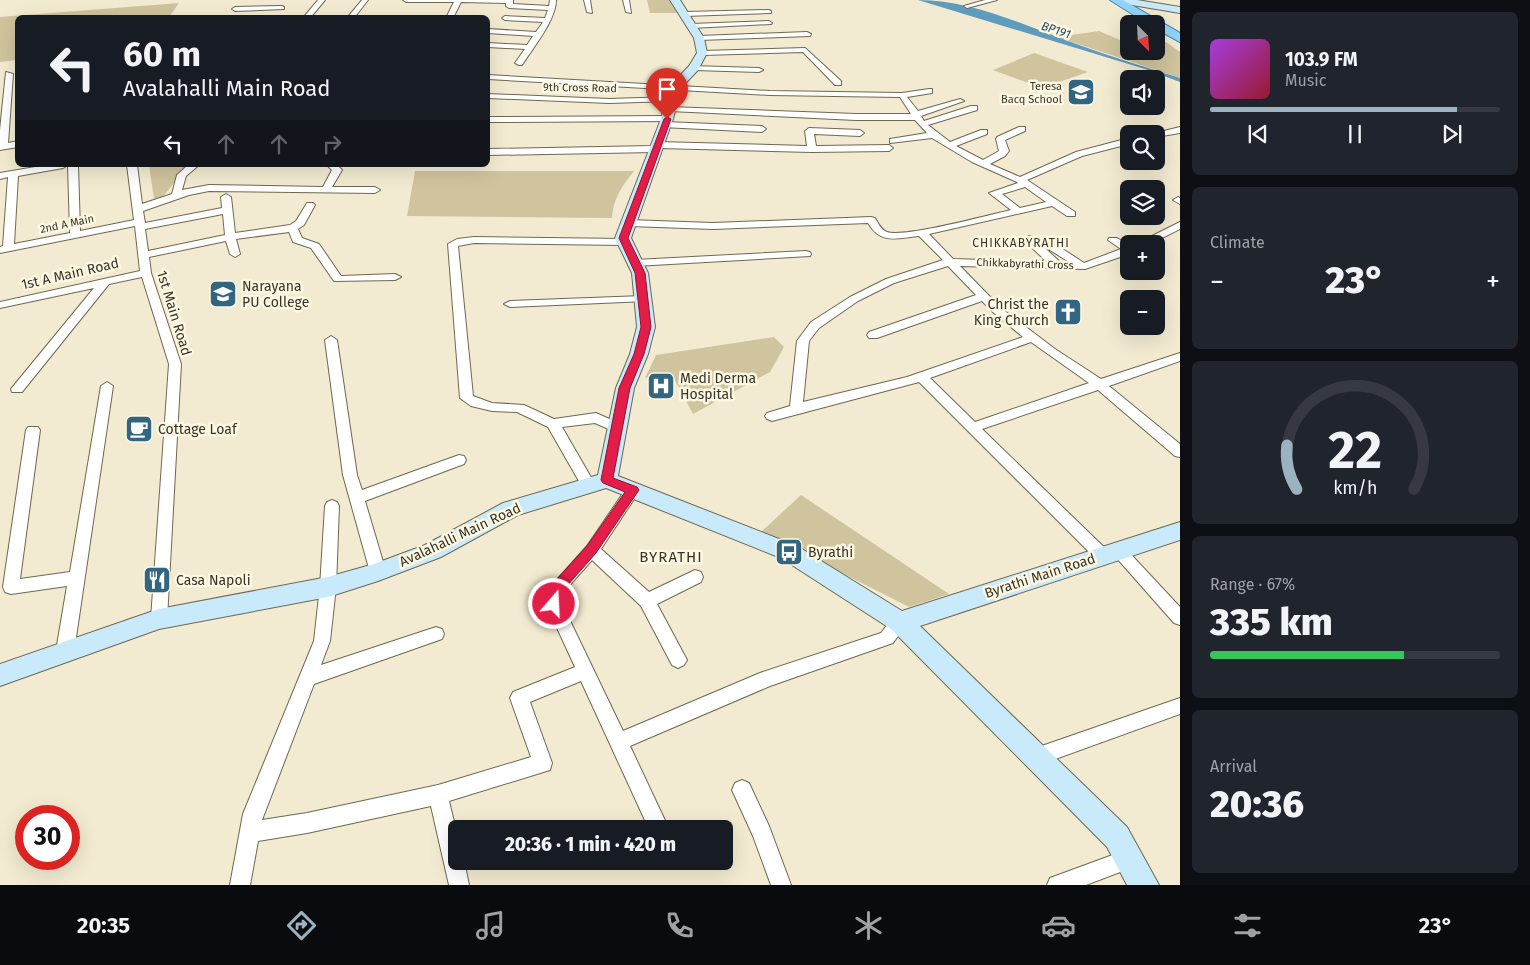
<!DOCTYPE html>
<html lang="en">
<head>
<meta charset="utf-8">
<style>
  :root { --surface:#171b24; --page:#20242c; --text:#f1f3f6; --muted:#9ea1a6; --line:#363941; --accent:#9bb3c1 }
  body { margin:0; font-family:"Fira Sans",sans-serif; background:var(--page); color:var(--text); height:100vh; display:flex; flex-direction:column; font-size:19px; white-space:nowrap }
  * { box-sizing:border-box; margin:0 }
  p { font-size:16px; color:var(--muted) }
  .icon { flex:none; width:28px; height:28px; fill:none; stroke:currentColor; stroke-width:2; stroke-linecap:round; stroke-linejoin:round }
  .map { position:relative; flex:1; overflow:hidden }
  .panel { display:flex; flex-direction:column; gap:12px; padding:12px; background:#0d0f14; width:350px }
  .panel>* { flex:none }
  .banner { position:absolute; left:15px; top:15px; width:475px; height:152px; border-radius:8px; box-shadow:0 5px 20px #0002; background:#171b24; color:var(--text); overflow:hidden }
  .needle { width:32px; rotate:156deg }
  .tools { position:absolute; left:1120px; top:15px; display:grid; gap:10px }
  .tools a { display:grid; place-items:center; width:45px; height:45px; border-radius:8px; background:var(--surface); box-shadow:0 5px 20px #0002; font-size:25px }
  .speed { position:absolute; left:15px; top:805px; display:flex; gap:10px; font-size:25px; font-weight:700; text-align:center }
  .speed>* { display:grid; place-content:center; width:65px; height:65px; border-radius:50%; background:var(--surface); box-shadow:0 5px 20px #0002; line-height:1 }
  .speed .limit { border:8px solid #d22; background:#fff; color:#111 }
  .pin { position:absolute; display:grid; place-items:center; width:42px; height:42px; color:#fff; margin:-51px -21px; border-radius:50% 50% 50% 0; rotate:-45deg; box-shadow:0 0 5px #0007 }
  .pin .icon { rotate:45deg }
  .me { position:absolute; width:55px; margin:-28px; rotate:19deg; stroke-linejoin:round; filter:drop-shadow(0 0 4px #0008) }
  .turn { display:flex; align-items:center; gap:18px; height:105px; padding:0 25px; font-size:22px }
  .turn .icon { width:65px; height:65px; stroke-width:2.5 }
  .turn b { display:block; font-size:35px; line-height:42px }
  .lanes { display:flex; align-items:center; height:48px; padding:0 25px; background:#0003; justify-content:center; gap:25px; direction:ltr }
  .lanes .off { opacity:.35 }
  .big { font-size:38px; font-weight:800; line-height:1.1 }
  .panel .card { flex:1; display:flex; flex-direction:column; justify-content:center; gap:8px; min-width:0; padding:0 18px; border-radius:8px; background:var(--page) }
  .panel .dial { align-items:center; gap:0 }
  .dial svg { height:130px; overflow:visible; fill:none; stroke:var(--line); stroke-width:7; stroke-linecap:round; text-anchor:middle }
  .dial text { fill:var(--text); stroke:none }
  .song { display:flex; align-items:center; gap:15px }
  .cover { width:60px; height:60px; border-radius:8px; background:linear-gradient(135deg,hsl(280 70% 55%),hsl(350 70% 35%)) }
  .played { height:5px; border-radius:2px; background:linear-gradient(90deg,var(--accent) 85%,var(--line) 85%) }
  .keys { display:flex; justify-content:space-around; direction:ltr }
  .heat { display:flex; justify-content:space-between; align-items:center; font-size:28px; direction:ltr }
  .charge { height:8px; border-radius:4px; background:linear-gradient(90deg,#34c759 67%,var(--line) 0) }
  .trip { position:absolute; left:448px; top:820px; width:285px; height:50px; border-radius:8px; background:var(--surface); box-shadow:0 5px 20px #0002; font-weight:800; line-height:50px; text-align:center }
  .tab-bar { display:flex; height:80px; justify-content:space-around; align-items:center; background:#090b0e; color:var(--muted) }
  .tab-bar .icon { width:35px; height:35px }
  .tab-bar .selected { color:var(--accent) }
  .tab-bar b { font-size:22px; color:var(--text) }
  main { display:flex; flex:1; min-height:0 }
  .map>svg:first-child { display:block }
</style>
</head>
<body>
<main>
<div class="map">
<svg width="1180" height="885" viewBox="0 0 1180 885">
  <rect width="100%" height="100%" fill="#f2ebd1"/>
  <g fill="#d0c49e">
    <path d="M647 0H669L677 13H650Z"/>
    <path d="M179 3 169 17 18 18 17 60 0 62V17Z"/>
    <path d="M1099 31 1129 44V51H1156V43L1166 42 1180 52V78L1057 37Z"/>
    <path d="M1034 53 1088 72 1042 88 993 70Z"/>
    <path d="M149 165H188L162 198 154 199Z"/>
    <path d="M415 171H634C622 186 613 199 612 218L407 216Z"/>
    <path d="M774 337 784 347 770 372 693 414 671 373 645 378 656 355Z"/>
    <path d="M801 495 949 594 909 607 761 532Z"/>
  </g>
  <path fill="#5f9bbd" d="M918 0C973 0 1028 27 1079 45 1112 57 1146 67 1180 78V82L1145 69Z"/>
  <g fill="none" stroke-linecap="round" stroke-linejoin="round">
    <g stroke="#6f6851" stroke-width="2">
      <g id="street">
        <path d="M318 0H325L310 18H303Z"/>
        <path d="M362 0H368L354 18H347Z"/>
        <path d="M403 0H513V4L549 6 550 0H556C556 20 534 46 522 65H519L515 63 525 49 488 47V43L527 45 533 36 488 33V29L536 32 543 22 505 20 502 18 505 16 545 18 548 10 509 8 506 6V3L461 2 453 18H446L454 2H406Z"/>
        <path d="M584 0H590L592 13 587 12Z"/>
        <path d="M623 0H629L631 13 626 12Z"/>
        <path d="M985 0H997L967 8 964 6Z"/>
        <path d="M282 6 284 7V9L235 11 232 9 235 7Z"/>
        <path d="M769 10 771 11V13L685 16 682 14 685 12Z"/>
        <path d="M769 21 772 23 771 24 691 28 688 26 691 24Z"/>
        <path d="M807 32 811 34 810 36 699 40 695 38 699 36Z"/>
        <path d="M805 48 841 81V85H835L803 52 702 55 698 53 702 51Z"/>
        <path d="M691 66 759 68 763 70 759 72 694 70H691Z"/>
        <path d="M6 72 13 74 8 143 18 141V147L0 150V130Z"/>
        <path d="M488 75 770 91 902 93 929 89H932V93L907 97 918 111 960 99 964 101 921 116 924 121 971 106H977V110L928 125 950 142 981 130H987V134L956 146 983 160 999 151 996 139 997 137 1019 127H1025V131L1005 140 1009 151 1005 156 990 164 1020 177 1076 152 1129 138V144L1082 156 1027 180 1075 212V216H1067L1052 206 929 234 953 259 1047 262 1025 241 1024 239 1029 236 1033 237 1060 262H1069L1050 250 1049 248 1050 246H1058L1084 263 1121 249 1108 240 1109 238H1117L1129 245V254L1085 269 960 266 1002 309 1055 349 1101 379 1180 353V361L1109 386 1180 444V457L1175 456 1098 390 982 429 1109 552 1111 556 1109 560 1103 562 1097 560 919 382 772 421 767 419 765 416 767 413 790 406 797 341 811 322 850 297 886 279 943 260 919 236C897 238 881 245 868 223L713 229 629 226 624 223 629 220 713 223 871 217 875 218C878 223 881 230 887 232 904 238 989 215 1011 210L989 193 1018 183 1017 182 972 162 932 138 890 143V139L927 133 915 120H856L670 111 666 109 670 107 856 114H911L900 97 770 95 488 79ZM1025 187 1046 202 1020 208 1002 194ZM948 266 976 295 869 332 867 335 869 338H877L982 301 994 313 1023 337 907 377 803 402 809 341 819 328 858 301 894 283ZM1031 342 1089 383 975 422 930 378Z"/>
        <path d="M488 94 609 99 672 97 676 99 672 101 609 103 488 98Z"/>
        <path d="M667 116 671 119 670 121 488 122V117Z"/>
        <path d="M665 122 762 126 766 129 762 132 662 127 661 125Z"/>
        <path d="M1180 127V133L1156 137V134H1152Z"/>
        <path d="M809 128 860 130 864 133 860 136 814 134 816 146 889 145 893 148 889 151 812 152 659 148 658 151 655 152 488 155V149L653 146 654 143 657 142 807 146 805 131Z"/>
        <path d="M47 165H68L63 168 18 176 14 244 70 233 68 165H78L80 231 134 220 127 165H137L142 204 172 194 177 175 188 165H199L186 176 182 190 209 185 323 187 332 170 327 165H337L342 170 332 187H375L380 190 375 193 209 191 189 195 143 211 145 223 222 208 221 197 226 194 231 197 235 233 290 225 296 221 307 203H313L315 205 304 225 298 229 302 238 319 244 341 276 395 274 401 277 395 280 334 281 311 248 293 242 289 232 236 239 240 254 235 257 230 254 226 241 149 257 151 273 181 364 167 619 165 624 159 626 153 624 151 619 169 364 142 277 109 284 22 392H12L11 389 94 288 0 308V302L140 271 135 226 0 253V247L3 246 8 177 0 179V173ZM223 214 225 235 148 251 145 229Z"/>
        <path d="M1178 197 1180 198V204L1173 200Z"/>
        <path d="M1180 222V229L1150 244H1136Z"/>
        <path d="M474 237 625 239 630 242 625 245 474 243 458 246 473 396 492 403 524 405 554 419 596 413 623 425 625 428 623 431H613L595 423 562 427 596 486 594 490 589 491 584 490 548 427 517 412 492 411 471 406 460 398 448 244 457 239Z"/>
        <path d="M806 251 810 252 811 254 810 256 635 266 630 263 635 260Z"/>
        <path d="M643 296 649 299 647 301 510 307 504 304 510 301Z"/>
        <path d="M331 336 337 340 357 475 362 490 459 455 464 456 466 460 464 464 365 501 386 572 384 577 378 578 372 577 370 572 343 475 325 340Z"/>
        <path d="M107 382 113 386 74 651 71 656 65 659 59 656 56 651 67 586 11 594 5 592 3 587 26 430 28 427H38L40 430 20 579 70 572 101 386Z"/>
        <path d="M633 485 638 486 640 490 601 549 649 592 695 570 701 572 703 577 701 582 657 604 687 660 684 665 678 668 672 665 641 606 592 560 561 595 562 604 623 731 760 673 881 633C888 624 894 613 906 617L908 622 893 643 770 686 630 746 669 829H649L581 681 530 702 552 763 550 770 449 801 456 830V861H464L469 885H449L431 806 307 833 258 841 250 885H230L243 814 314 641 320 587 325 506 327 502 332 500 337 502 339 506 336 587 330 641 321 665 436 627 442 629 444 634 442 639 314 684 262 820 307 813 438 785 531 757 510 698 513 692 575 667 546 604 545 593 587 546 628 486Z"/>
        <path d="M1119 545 1124 547 1180 607V625L1174 623 1114 555 1111 551 1114 547Z"/>
        <path d="M1180 698V714L1036 766 1029 763 1027 757 1029 751 1036 748Z"/>
        <path d="M742 780 749 783 769 826 791 885H771L753 836 732 790 735 783Z"/>
        <path d="M1129 849 1136 852 1139 859 1136 866 1086 885H1047L1050 878Z"/>
      </g>
    </g>
    <g stroke="#6f6851" stroke-width="2">
      <g id="secondary">
        <path d="M670 0H680L704 38 707 53 698 70 681 88 673 119 631 238 648 273 655 327 648 354 634 388 618 476 797 546 902 611 1180 522V540L920 626 1127 827 1159 885H1127L1107 847 891 629 781 558 606 488 518 515 441 557 378 581 328 597 159 629 0 686V664L159 609 328 577 374 564 425 545 503 503 598 475 616 388 630 354 637 327 632 273 615 238 661 119 669 87 689 66 697 53 694 38Z"/>
        <path d="M1115 0H1137L1180 7V13L1120 3Z"/>
      </g>
    </g>
    <g stroke="#4289ac" stroke-width="2">
      <path id="primary" d="M1110 0H1123L1180 33V42L1156 29V24H1148Z"/>
    </g>
    <use href="#street" fill="#fff" fill-rule="evenodd"/>
    <use href="#secondary" fill="#c8eafb" fill-rule="evenodd"/>
    <use href="#primary" fill="#92d4f7" fill-rule="evenodd"/>
  </g>
  <path fill="#e11d48" stroke="#92132f" d="M667 117 671 119 628 238 645 273 651 327 644 354 630 388 613 478 637 487 639 490 596 553 559 595 561 604 559 608 554 609 549 608C546 602 545 595 548 589L587 546 625 492 603 483 601 480 619 388 634 354 641 327 635 273 619 238 664 119Z"/>
  <defs>
    <g id="school-square" transform="scale(1.4375)"><rect x="-9" y="-9" width="18" height="18" rx="4" fill="#316581" stroke="#fef8e3"/><path d="M0-5L7-2L0 1L-7-2ZM-4 1L0 2.5L4 1V4Q0 6-4 4Z" fill="#fff"/></g>
    <g id="university-square" transform="scale(1.4375)"><rect x="-9" y="-9" width="18" height="18" rx="4" fill="#316581" stroke="#fef8e3"/><path d="M0-5L7-2L0 1L-7-2ZM-4 1L0 2.5L4 1V4Q0 6-4 4Z" fill="#fff"/></g>
    <g id="church-square" transform="scale(1.4375)"><rect x="-9" y="-9" width="18" height="18" rx="4" fill="#316581" stroke="#fef8e3"/><path d="M-1.2-6h2.4v3.5h3.3v2.4h-3.3V6h-2.4V-.1h-3.3v-2.4h3.3Z" fill="#fff"/></g>
    <g id="hospital-square" transform="scale(1.4375)"><rect x="-9" y="-9" width="18" height="18" rx="4" fill="#316581" stroke="#fef8e3"/><path d="M-5-5h3v3.5h4V-5h3V5h-3V1.5h-4V5h-3Z" fill="#fff"/></g>
    <g id="cafe-square" transform="scale(1.4375)"><rect x="-9" y="-9" width="18" height="18" rx="4" fill="#316581" stroke="#fef8e3"/><path d="M-5.5-4.5H6V0H3Q3 3.5 0 3.5H-2.5Q-5.5 3.5-5.5 0ZM3-3.2v2h1.7v-2ZM-6 4.5H4V6H-6Z" fill="#fff"/></g>
    <g id="bus-square" transform="scale(1.4375)"><rect x="-9" y="-9" width="18" height="18" rx="4" fill="#316581" stroke="#fef8e3"/><path d="M-5-6H5V4H4V6H2V4H-2V6H-4V4H-5ZM-3.5-4V0h7V-4ZM-3.5 1.2v1.5H-2V1.2ZM2 1.2v1.5H3.5V1.2Z" fill="#fff"/></g>
    <g id="restaurant-square" transform="scale(1.4375)"><rect x="-9" y="-9" width="18" height="18" rx="4" fill="#316581" stroke="#fef8e3"/><path d="M-5-6h1v4h1v-4h1v4h1v-4h1v5L-1.5 .5V6h-2V.5L-5-1ZM5-6V6H3V1.5H1.5Q1.5-4 5-6Z" fill="#fff"/></g>
  </defs>
  <g fill-rule="evenodd">
    <use href="#school-square" x="1081" y="92"/>
    <use href="#university-square" x="223" y="294"/>
    <use href="#church-square" x="1068" y="312"/>
    <use href="#hospital-square" x="661" y="386"/>
    <use href="#cafe-square" x="139" y="429"/>
    <use href="#bus-square" x="789" y="552"/>
    <use href="#restaurant-square" x="157" y="580"/>
  </g>
  <g text-anchor="middle" dominant-baseline="central" stroke-width="5" stroke-linejoin="round" paint-order="stroke">
    <g font-size="11" fill="#363329" stroke="#fef8e3" text-anchor="end">
      <text x="1062" y="86">Teresa<tspan x="1062" dy="13">Bacq School</tspan></text>
    </g>
    <g font-size="11" fill="#363329" stroke="#fef8e3">
      <text transform="translate(580 88) rotate(1)">9th Cross Road</text>
      <text transform="translate(67 224) rotate(-12)">2nd A Main</text>
      <text transform="translate(1025 264) rotate(2)">Chikkabyrathi Cross</text>
    </g>
    <g font-size="12" font-style="italic" fill="#1d4c65" stroke="#fef8e3">
      <text transform="translate(1056 30) rotate(18)">BP191</text>
    </g>
    <g font-size="12" letter-spacing="1" fill="#363329" stroke="#fef8e3">
      <text x="1021" y="243">CHIKKABYRATHI</text>
    </g>
    <g font-size="14" fill="#363329" stroke="#fef8e3">
      <text transform="translate(70 274) rotate(-13)">1st A Main Road</text>
      <text transform="translate(174 313) rotate(73)">1st Main Road</text>
      <text transform="translate(460 535) rotate(-25)">Avalahalli Main Road</text>
      <text transform="translate(1040 576) rotate(-18)">Byrathi Main Road</text>
    </g>
    <g font-size="14" fill="#363329" stroke="#fef8e3" text-anchor="start">
      <text x="242" y="286">Narayana<tspan x="242" dy="16">PU College</tspan></text>
      <text x="1049" y="304" text-anchor="end">Christ the<tspan x="1049" dy="16">King Church</tspan></text>
      <text x="680" y="378">Medi Derma<tspan x="680" dy="16">Hospital</tspan></text>
      <text x="158" y="429">Cottage Loaf</text>
      <text x="808" y="552">Byrathi</text>
      <text x="176" y="580">Casa Napoli</text>
    </g>
    <g font-size="15" letter-spacing="1" fill="#363329" stroke="#fef8e3">
      <text x="671" y="557">BYRATHI</text>
    </g>
  </g>
</svg>
<div class="tools">
<a><svg class="needle" viewBox="-14 -14 28 28"><path d="M0-13l5 13h-10z" fill="#e53935"/><path d="M0 13l5-13h-10z" fill="#9ea1a6"/></svg></a>
<a><svg class="icon" aria-label="sound" viewBox="0 0 24 24"><path d="M4 9h4l5-4v14l-5-4H4zM17 9q2 3 0 6"/></svg></a>
<a><svg class="icon" aria-label="search" viewBox="0 0 24 24"><circle cx="10" cy="10" r="6"/><path d="M15 15l6 6"/></svg></a>
<a><svg class="icon" aria-label="layers" viewBox="0 0 24 24"><path d="M12 4l9 5-9 5-9-5zM3 14l9 5 9-5"/></svg></a>
<a>+</a>
<a>−</a>
</div>
<div class="speed"><div class="limit">30</div></div>
<div class="pin" style="left:667px;top:119px;background:#d93025"><svg class="icon" aria-label="arrive" viewBox="0 0 24 24"><path d="M6 21V4h12l-3 4 3 4H6"/></svg></div>
<svg class="me" style="left:554px;top:604px" viewBox="-20 -20 40 40"><circle r="17" fill="#e11d48" stroke="#fff" stroke-width="3"/><path d="M0-11L8 9 0 5-8 9z" fill="#fff"/></svg>
<div class="trip">20:36 · 1 min · 420 m</div>
<div class="banner">
<div class="turn"><svg class="icon" aria-label="left" viewBox="0 0 24 24"><path d="M17 20v-9H6M10 6l-5 5 5 5"/></svg><div><b>60 m</b>Avalahalli Main Road</div></div>
<div class="lanes"><svg class="icon" aria-label="left" viewBox="0 0 24 24"><path d="M17 20v-9H6M10 6l-5 5 5 5"/></svg><svg class="icon off" aria-label="ahead" viewBox="0 0 24 24"><path d="M12 20V5M6 11l6-6 6 6"/></svg><svg class="icon off" aria-label="ahead" viewBox="0 0 24 24"><path d="M12 20V5M6 11l6-6 6 6"/></svg><svg class="icon off" aria-label="right" viewBox="0 0 24 24"><path d="M7 20v-9h11M14 6l5 5-5 5"/></svg></div>
</div>
</div>
<section class="panel">
<div class="card">
<div class="song"><i class="cover"></i><div><b>103.9 FM</b><p>Music</p></div></div>
<div class="played"></div>
<div class="keys"><svg class="icon" aria-label="previous" viewBox="0 0 24 24"><path d="M18 5L8 12l10 7zM5 5v14"/></svg><svg class="icon" aria-label="pause" viewBox="0 0 24 24"><path d="M8 5v14M16 5v14"/></svg><svg class="icon" aria-label="next" viewBox="0 0 24 24"><path d="M6 5l10 7-10 7zM19 5v14"/></svg></div>
</div>
<div class="card"><p>Climate</p>
<div class="heat"><a>−</a><b class="big">23°</b><a>+</a></div>
</div>
<div class="card dial"><svg viewBox="0 0 100 80">
<path d="M14 69A42 42 0 1 1 86 69"/>
<path d="M14 69A42 42 0 0 1 8 42" stroke="#9bb3c1"/>
<text x="50" y="56" font-size="32" font-weight="700">22</text>
<text x="50" y="72" font-size="11">km/h</text>
</svg></div>
<div class="card"><p>Range · 67%</p><b class="big">335 km</b><div class="charge"></div></div>
<div class="card"><p>Arrival</p><b class="big">20:36</b></div>
</section>
</main>
<nav class="tab-bar">
<b>20:35</b>
<svg class="icon selected" aria-label="directions" viewBox="0 0 24 24"><path d="M12 3l9 9-9 9-9-9zM9 14v-3h6M13 9l2 2-2 2"/></svg>
<svg class="icon" aria-label="music" viewBox="0 0 24 24"><path d="M9 18V5l10-2v13"/><circle cx="6" cy="18" r="3"/><circle cx="16" cy="16" r="3"/></svg>
<svg class="icon" aria-label="phone" viewBox="0 0 24 24"><path d="M5 4h4l2 5-3 2q2 4 5 5l2-3 5 2v4C11 20 4 13 5 4z"/></svg>
<svg class="icon" aria-label="climate" viewBox="0 0 24 24"><path d="M12 3v18M4 7l16 10M4 17L20 7"/></svg>
<svg class="icon" aria-label="car" viewBox="0 0 24 24"><path d="M5 17H2v-5l4-1 3-4h7l3 4 3 1v5h-3M9 17h6M6 11h13"/><circle cx="7" cy="17" r="2"/><circle cx="17" cy="17" r="2"/></svg>
<svg class="icon" aria-label="filters" viewBox="0 0 24 24"><path d="M4 7h16M4 17h16"/><circle cx="9" cy="7" r="2"/><circle cx="15" cy="17" r="2"/></svg>
<b>23°</b>
</nav>
</body>
</html>
